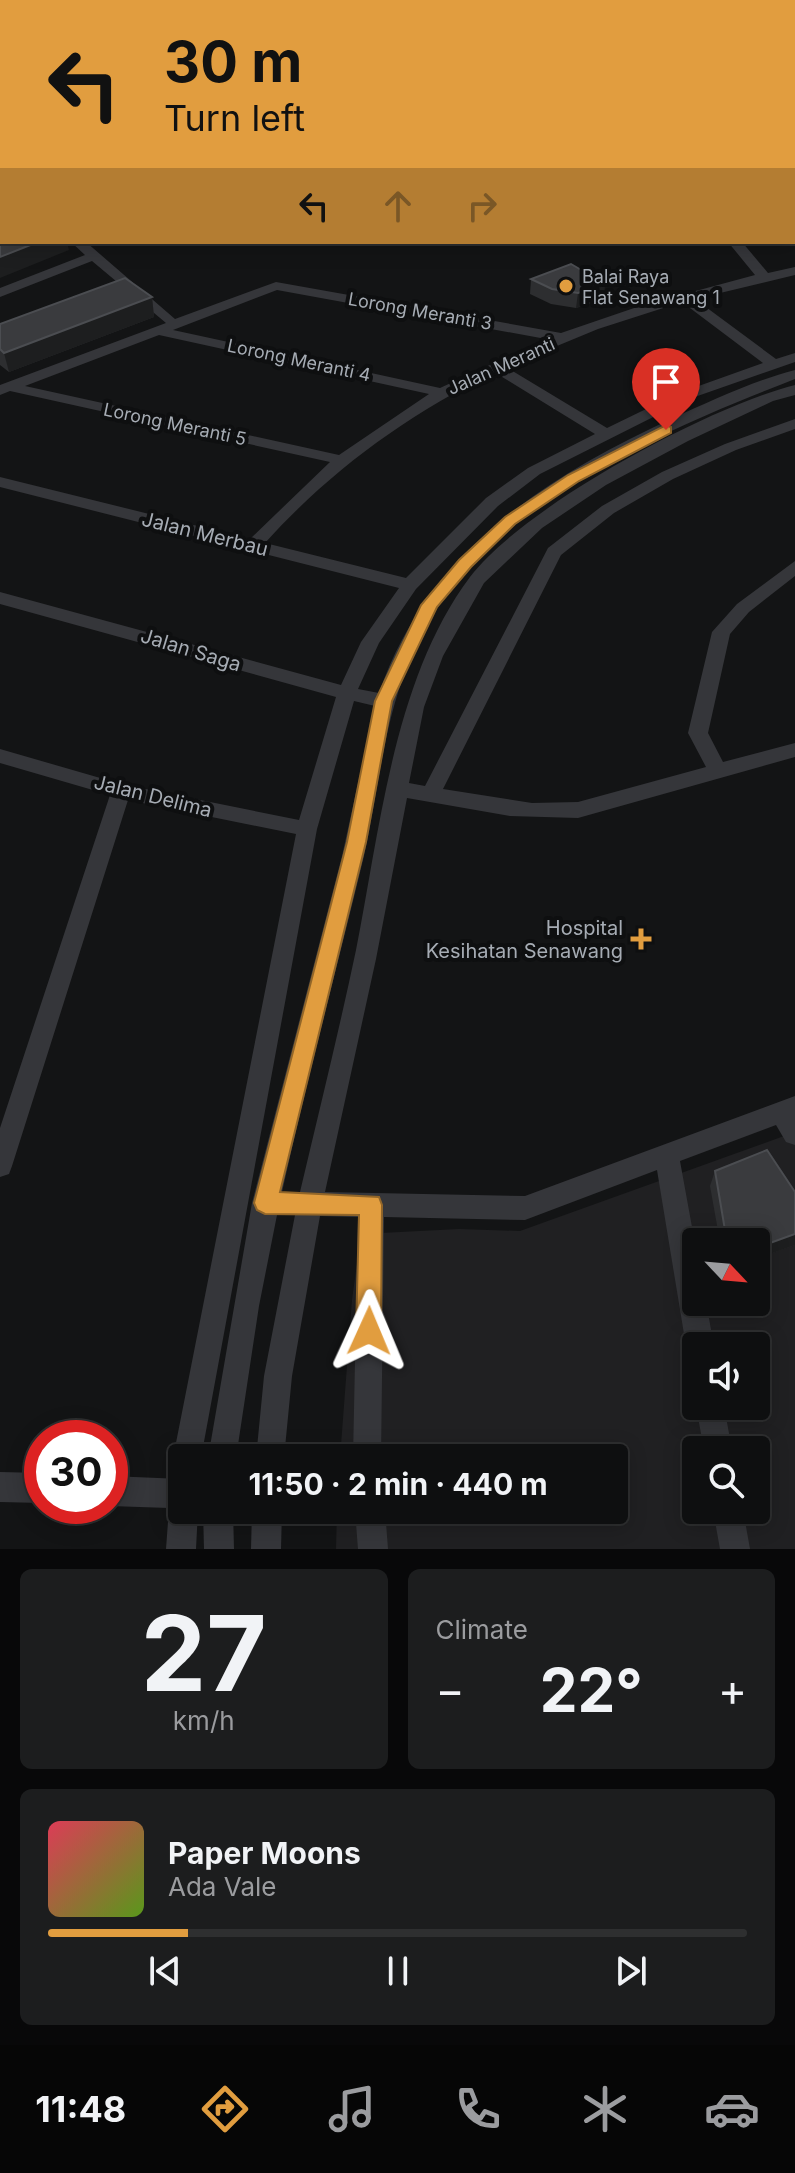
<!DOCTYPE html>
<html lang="en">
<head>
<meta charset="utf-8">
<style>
  :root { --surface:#0e0f10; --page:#1c1d1e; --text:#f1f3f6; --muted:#9b9c9f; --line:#2e2f30; --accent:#e19d3f }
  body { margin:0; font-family:Inter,sans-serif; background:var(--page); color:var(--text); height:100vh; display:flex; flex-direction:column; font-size:30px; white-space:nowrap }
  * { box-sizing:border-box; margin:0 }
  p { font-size:26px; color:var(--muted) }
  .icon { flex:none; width:44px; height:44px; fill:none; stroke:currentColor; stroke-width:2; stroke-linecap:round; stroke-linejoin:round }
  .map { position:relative; height:1549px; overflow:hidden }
  .drawer { display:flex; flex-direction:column; gap:20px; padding:20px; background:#080809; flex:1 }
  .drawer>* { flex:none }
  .banner { position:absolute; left:0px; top:0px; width:796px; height:244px; box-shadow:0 4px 20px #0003,0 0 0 2px var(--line); background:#e19d3f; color:#111; overflow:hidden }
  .needle { width:52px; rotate:116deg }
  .fabs { position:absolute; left:682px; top:1228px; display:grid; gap:16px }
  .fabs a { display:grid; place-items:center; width:88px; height:88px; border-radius:8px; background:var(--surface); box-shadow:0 4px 20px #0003,0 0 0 2px var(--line); font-size:40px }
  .speed { position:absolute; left:24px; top:1420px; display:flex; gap:16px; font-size:40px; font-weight:700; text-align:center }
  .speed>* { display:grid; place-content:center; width:104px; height:104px; border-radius:50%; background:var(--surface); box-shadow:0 4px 20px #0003,0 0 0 2px var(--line); line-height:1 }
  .speed .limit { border:12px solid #d22; background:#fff; color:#111 }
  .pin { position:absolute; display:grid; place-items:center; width:68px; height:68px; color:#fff; margin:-82px -34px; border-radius:50% 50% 50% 0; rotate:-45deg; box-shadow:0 0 8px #0007 }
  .pin .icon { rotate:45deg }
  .me { position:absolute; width:88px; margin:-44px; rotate:1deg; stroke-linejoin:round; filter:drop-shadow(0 0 6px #0008) }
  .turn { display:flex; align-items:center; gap:28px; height:168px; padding:0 32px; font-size:36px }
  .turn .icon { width:104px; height:104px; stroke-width:2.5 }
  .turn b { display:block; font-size:56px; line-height:68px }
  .lanes { display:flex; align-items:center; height:76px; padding:0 32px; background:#0003; justify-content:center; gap:40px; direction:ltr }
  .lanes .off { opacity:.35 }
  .big { font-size:60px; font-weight:700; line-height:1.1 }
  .drawer .widget { flex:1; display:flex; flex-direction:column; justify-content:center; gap:12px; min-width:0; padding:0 28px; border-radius:12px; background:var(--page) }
  .drawer .dial { align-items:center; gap:0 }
  .dial b { font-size:104px; line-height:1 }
  .song { display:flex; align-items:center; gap:24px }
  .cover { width:96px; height:96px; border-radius:12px; background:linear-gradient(135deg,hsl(350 70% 55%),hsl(90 70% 35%)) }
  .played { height:8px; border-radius:4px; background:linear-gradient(90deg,var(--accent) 20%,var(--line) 20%) }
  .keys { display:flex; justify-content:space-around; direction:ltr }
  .heat { display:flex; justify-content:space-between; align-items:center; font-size:44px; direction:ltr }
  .drawer .tiles { flex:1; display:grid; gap:20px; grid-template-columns:1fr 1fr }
  .widget:last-child { grid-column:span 2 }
  .trip { position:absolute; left:168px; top:1444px; width:460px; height:80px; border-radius:8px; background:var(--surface); box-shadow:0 4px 20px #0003,0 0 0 2px var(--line); font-weight:700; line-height:80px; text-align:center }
  .tab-bar { display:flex; height:128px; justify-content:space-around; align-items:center; background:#060606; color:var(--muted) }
  .tab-bar .icon { width:56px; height:56px }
  .tab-bar .current { color:var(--accent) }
  .tab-bar b { font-size:36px; color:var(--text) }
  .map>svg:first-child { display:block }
</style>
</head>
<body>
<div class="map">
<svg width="795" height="1549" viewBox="0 0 795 1549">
  <rect width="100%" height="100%" fill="#131415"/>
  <path fill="#202022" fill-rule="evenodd" d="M795 1132V1549H336L337 1510H614V1458H340L352 1300 361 1234 459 1229 520 1231ZM696 1242H756V1302H696ZM696 1346H756V1406H696ZM696 1450H756V1510H696Z"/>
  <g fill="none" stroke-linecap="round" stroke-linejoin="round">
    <g fill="#35363a" fill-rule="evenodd">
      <path d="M538 0H549L550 2H539Z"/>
      <path d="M723 0H747L722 2Z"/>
      <path d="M768 0H780L781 2H769Z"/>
      <path d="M788 0H795V5L794 2Z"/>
      <rect x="794" y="101" width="1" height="6"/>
      <rect x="794" y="126" width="1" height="8"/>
      <rect x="794" y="158" width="1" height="8"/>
      <rect x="794" y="179" width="1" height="8"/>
      <path d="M2 196V204L0 205V197Z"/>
      <path d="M71 242H86L175 319 276 282 561 333 640 306 755 275 728 242H742L768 273 795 267V275L695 299 776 359 795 353V362L689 399 540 474 498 506 416 589 379 643 358 689 379 693C427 554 542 479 671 419 711 401 753 381 795 370V379C652 435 466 512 407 667 383 727 378 793 364 856 337 968 307 1079 282 1192H300C319 1111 339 1031 356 950 380 829 394 678 470 577 524 506 708 407 795 385V395L773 401 688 441 606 485 542 528 484 583 443 656 424 707 409 783 425 786 548 548 602 506 662 472 725 444 795 419V429L736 450 673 479 614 513 561 555 443 789 532 803 578 802 706 767 688 733 712 632 737 604 795 561V576L749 612 730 634 708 733 723 762 795 743V757L578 818 510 816 407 798 376 959 325 1192 525 1196 795 1096V1145L786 1142 776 1125 680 1161 696 1249V1302H706L714 1346H696V1358L690 1356 686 1346 657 1170 525 1220 384 1217 381 1458H353L358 1217 320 1216 292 1376 284 1458H256L264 1376 295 1215H277L259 1306 236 1458H208L252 1203 342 856 375 706 354 701 317 829 201 1458H182V1470L177 1468 173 1458 296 834 128 800 12 1166 9 1174 0 1177V1128L110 795 0 763V749L121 784 299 820 336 697 0 604V592L341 685 361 642 399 588 0 487V477L250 539 330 462 10 391 0 395V385L166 323 92 261 0 297V288L85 255ZM277 290 546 339 440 388 173 330ZM682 302 763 363 679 393 607 428 506 367 598 329ZM159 335 429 394 339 455 25 386ZM494 372 595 434 528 468 486 498 406 578 265 543C331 470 406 416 494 372Z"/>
      <path d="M696 1406H724L732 1450H704Z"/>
      <path d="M0 1472 42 1473V1503L0 1502Z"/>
      <path d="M110 1476 182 1479V1510H198L196 1549H166L169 1508 110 1506Z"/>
      <path d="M203 1510H233L234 1549H204Z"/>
      <path d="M252 1510H282L281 1549H251Z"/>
      <path d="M355 1510H385L388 1549H358Z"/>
      <path d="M713 1510H743L750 1549H720Z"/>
    </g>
  </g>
  <g fill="#2d2e30">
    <path d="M244 0H539V2H247Z"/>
    <path d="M531 279 604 299 576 308 551 304 530 294Z"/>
    <path d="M152 297 154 317 9 372 0 365V324Z"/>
    <path d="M715 1171 795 1192V1245L756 1259V1242H720L710 1186Z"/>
  </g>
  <g fill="#1d1e1f">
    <path d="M528 0H539V2H520Z"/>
    <path d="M2 67V101L0 102V68Z"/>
    <path d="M38 242H67L69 250 0 278V257Z"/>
    <path d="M605 284 604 299 576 308 578 293Z"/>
    <path d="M152 297 154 317 9 372 4 353Z"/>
    <path d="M795 1234V1245L756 1259V1248Z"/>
  </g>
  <g fill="#3a3b3e" stroke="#4b4d51" stroke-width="2">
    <path d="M265 0H528L520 2H268Z"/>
    <path d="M0 57H2V67L0 68Z"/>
    <path d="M0 228H2V242H38L0 257Z"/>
    <path d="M571 264 605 284 578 293 552 289 531 279Z"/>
    <path d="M125 278 152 297 4 353 0 349V324Z"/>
    <path d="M767 1150 795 1192V1234L756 1248V1242H727L715 1171Z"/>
  </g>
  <path fill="#e19d3f" stroke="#926629" stroke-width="2" d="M666 425 671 427V433L579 481 515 524 471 567 437 607 392 701 366 842 280 1192 379 1197 382 1205 381 1331 377 1340 369 1344 360 1340 356 1331 359 1215 265 1214 257 1210 254 1203 347 842 375 701 421 605 459 560 505 517 568 475Z"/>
  <g fill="#e19d3f" stroke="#0e0f10" stroke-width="3">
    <circle cx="566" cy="286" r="8"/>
    <path d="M637 927h8v8h8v8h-8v8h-8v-8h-8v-8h8z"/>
  </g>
  <g text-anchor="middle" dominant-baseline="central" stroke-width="8" stroke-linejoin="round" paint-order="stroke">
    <g font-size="18" fill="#a6acb4" stroke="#0e0f10" text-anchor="start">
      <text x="582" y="276">Balai Raya<tspan x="582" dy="21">Flat Senawang 1</tspan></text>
    </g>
    <g font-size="18" fill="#a6acb4" stroke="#0e0f10">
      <text transform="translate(420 311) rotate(10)">Lorong Meranti 3</text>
      <text transform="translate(299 360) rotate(12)">Lorong Meranti 4</text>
      <text transform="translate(501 366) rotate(-24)">Jalan Meranti</text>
      <text transform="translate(175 424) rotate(12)">Lorong Meranti 5</text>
    </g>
    <g font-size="20" fill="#a6acb4" stroke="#0e0f10">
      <text transform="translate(205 534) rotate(14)">Jalan Merbau</text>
      <text transform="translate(191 650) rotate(17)">Jalan Saga</text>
      <text transform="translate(153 796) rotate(14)">Jalan Delima</text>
    </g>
    <g font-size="20" fill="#a6acb4" stroke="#0e0f10" text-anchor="end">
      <text x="623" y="928">Hospital<tspan x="623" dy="23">Kesihatan Senawang</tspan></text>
    </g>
  </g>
</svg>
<div class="fabs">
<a><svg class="needle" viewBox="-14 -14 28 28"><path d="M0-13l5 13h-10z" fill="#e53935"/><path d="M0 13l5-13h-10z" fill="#9b9c9f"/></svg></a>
<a><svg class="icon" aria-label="sound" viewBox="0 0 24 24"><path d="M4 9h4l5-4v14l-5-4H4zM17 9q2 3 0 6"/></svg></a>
<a><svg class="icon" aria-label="search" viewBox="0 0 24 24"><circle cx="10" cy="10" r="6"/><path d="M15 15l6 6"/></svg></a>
</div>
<div class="speed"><div class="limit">30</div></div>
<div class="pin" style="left:666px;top:430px;background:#d93025"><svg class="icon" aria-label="arrive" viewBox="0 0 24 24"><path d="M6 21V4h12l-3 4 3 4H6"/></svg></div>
<svg class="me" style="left:369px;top:1331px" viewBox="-20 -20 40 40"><path d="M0-17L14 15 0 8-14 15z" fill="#e19d3f" stroke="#fff" stroke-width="4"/></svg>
<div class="trip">11:50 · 2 min · 440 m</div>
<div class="banner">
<div class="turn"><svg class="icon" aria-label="left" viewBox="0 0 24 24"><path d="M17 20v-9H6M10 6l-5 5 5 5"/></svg><div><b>30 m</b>Turn left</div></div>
<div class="lanes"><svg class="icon" aria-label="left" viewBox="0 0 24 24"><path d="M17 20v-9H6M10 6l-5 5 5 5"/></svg><svg class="icon off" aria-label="ahead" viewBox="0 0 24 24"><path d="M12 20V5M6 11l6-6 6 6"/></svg><svg class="icon off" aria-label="right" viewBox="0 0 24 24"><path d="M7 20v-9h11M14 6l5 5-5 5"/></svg></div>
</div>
</div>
<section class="drawer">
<div class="tiles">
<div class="widget dial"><b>27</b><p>km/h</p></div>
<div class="widget"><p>Climate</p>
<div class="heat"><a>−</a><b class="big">22°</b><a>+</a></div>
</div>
<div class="widget">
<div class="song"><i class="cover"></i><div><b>Paper Moons</b><p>Ada Vale</p></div></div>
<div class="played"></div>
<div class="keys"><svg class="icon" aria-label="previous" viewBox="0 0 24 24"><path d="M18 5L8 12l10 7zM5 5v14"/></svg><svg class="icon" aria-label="pause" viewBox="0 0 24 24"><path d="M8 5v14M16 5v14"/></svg><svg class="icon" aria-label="next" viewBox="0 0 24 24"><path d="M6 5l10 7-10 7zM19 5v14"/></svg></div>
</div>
</div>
</section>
<nav class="tab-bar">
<b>11:48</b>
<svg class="icon current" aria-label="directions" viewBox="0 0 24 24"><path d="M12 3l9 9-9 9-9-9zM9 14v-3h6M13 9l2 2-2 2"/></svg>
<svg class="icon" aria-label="music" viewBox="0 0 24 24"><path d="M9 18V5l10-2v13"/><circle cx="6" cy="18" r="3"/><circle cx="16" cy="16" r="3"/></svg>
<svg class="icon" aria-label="phone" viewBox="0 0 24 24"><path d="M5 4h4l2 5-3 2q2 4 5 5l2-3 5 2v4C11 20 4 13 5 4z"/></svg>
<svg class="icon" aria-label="climate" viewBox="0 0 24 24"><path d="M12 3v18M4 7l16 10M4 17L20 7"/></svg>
<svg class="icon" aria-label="car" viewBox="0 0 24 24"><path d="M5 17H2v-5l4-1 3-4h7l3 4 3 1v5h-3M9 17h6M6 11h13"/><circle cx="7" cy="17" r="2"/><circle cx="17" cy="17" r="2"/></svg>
</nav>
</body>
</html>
